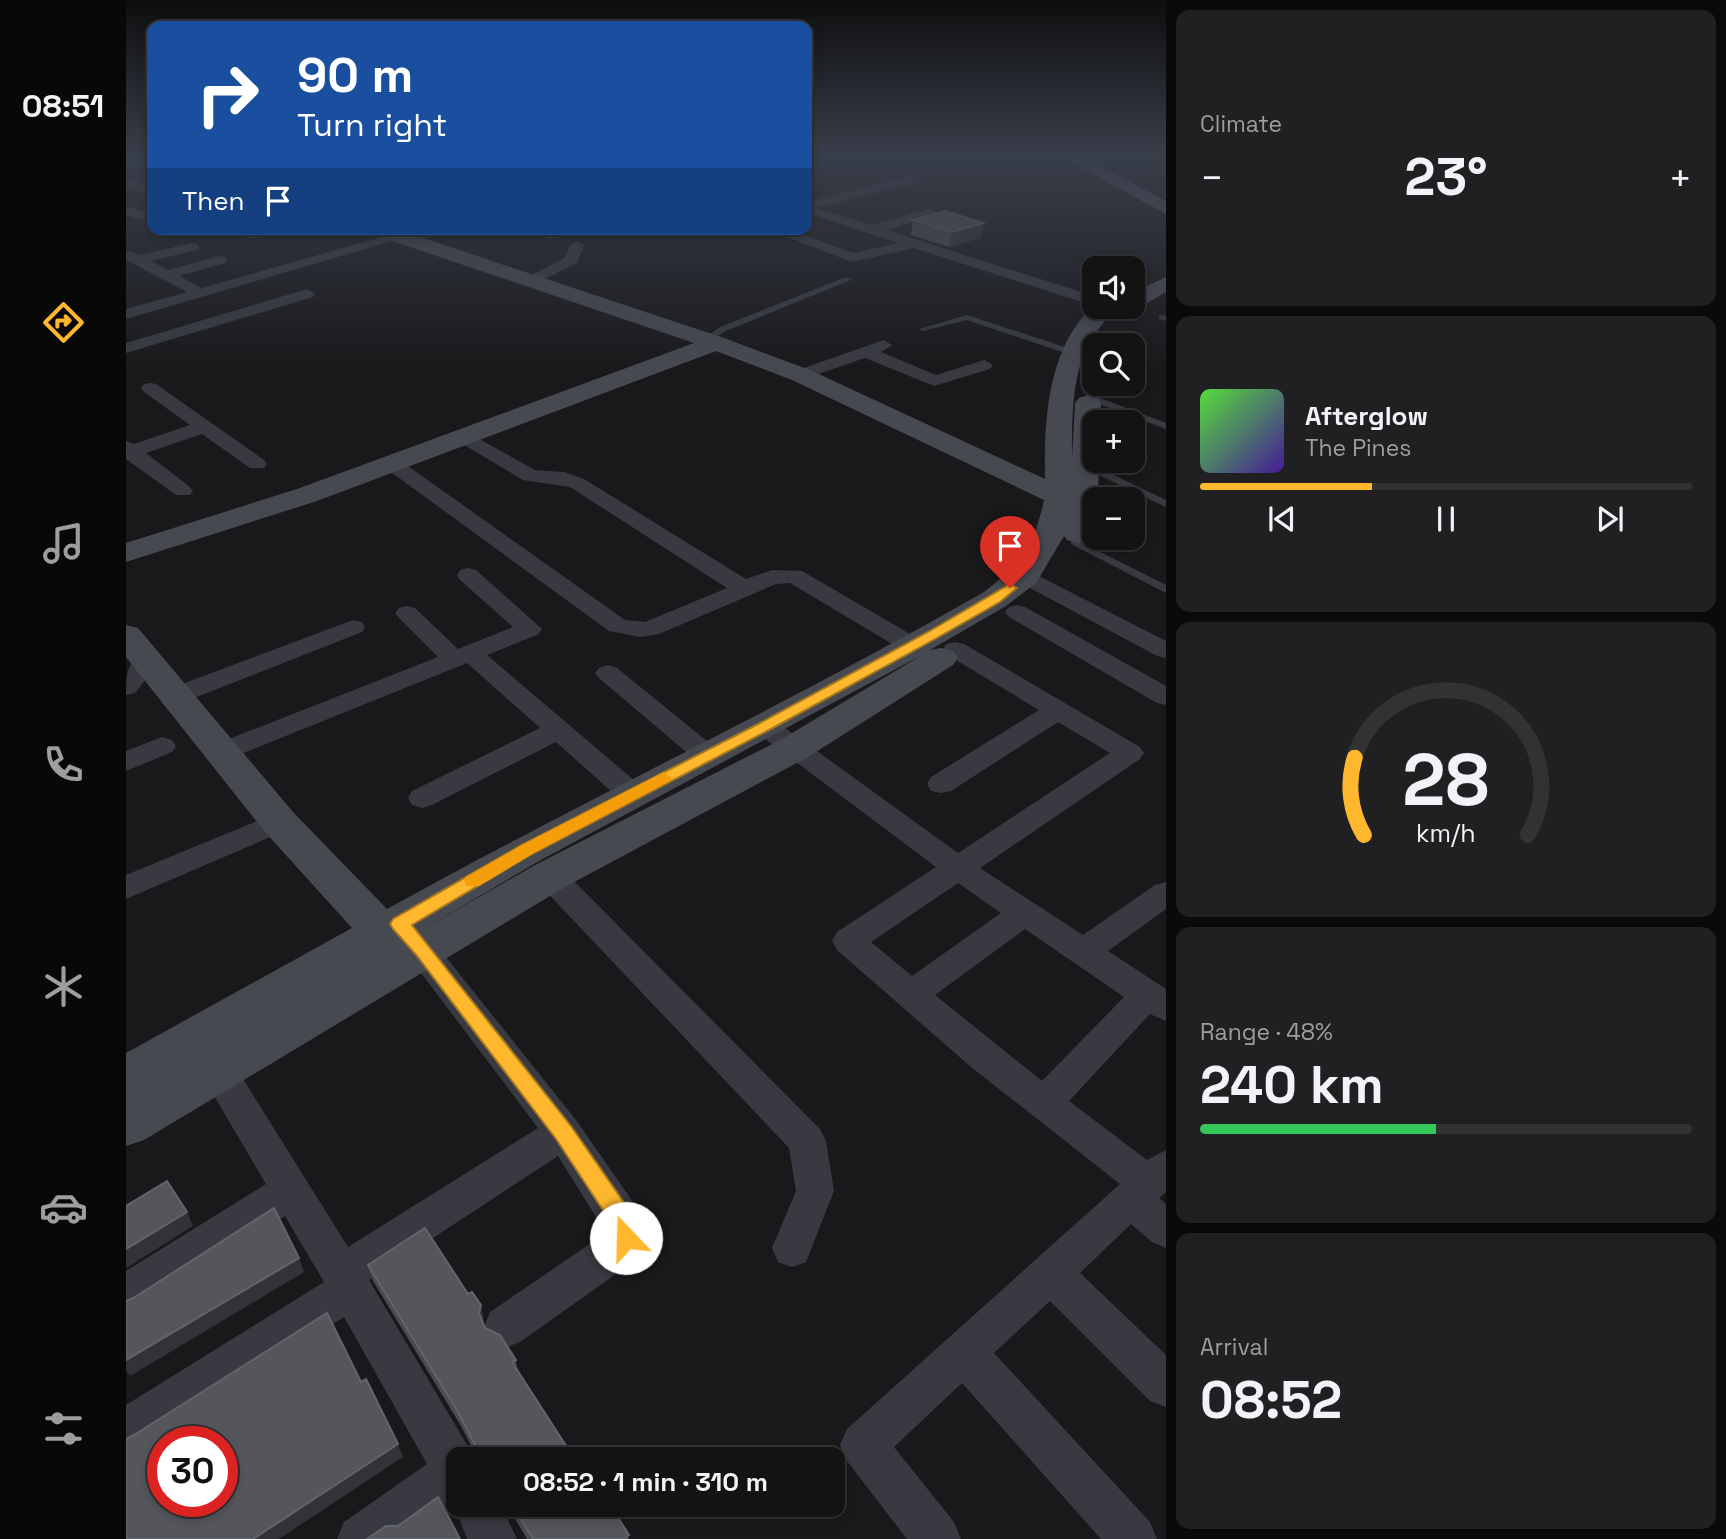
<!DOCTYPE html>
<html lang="en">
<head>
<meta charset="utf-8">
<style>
  :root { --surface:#131314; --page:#202022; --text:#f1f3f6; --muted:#9d9ea0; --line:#323234; --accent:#ffb82d }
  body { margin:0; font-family:"Space Grotesk",sans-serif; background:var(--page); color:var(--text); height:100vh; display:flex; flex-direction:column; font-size:26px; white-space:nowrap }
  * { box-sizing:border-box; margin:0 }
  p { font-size:23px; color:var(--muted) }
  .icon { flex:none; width:38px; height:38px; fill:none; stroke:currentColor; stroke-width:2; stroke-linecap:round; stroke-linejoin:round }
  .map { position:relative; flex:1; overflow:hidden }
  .drawer { display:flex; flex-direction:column; gap:10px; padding:10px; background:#0a0a0b; width:560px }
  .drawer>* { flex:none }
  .hud { position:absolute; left:21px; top:21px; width:665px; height:214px; border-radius:14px; box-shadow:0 4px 10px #0003,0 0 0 2px var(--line); background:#1a4fa0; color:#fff; overflow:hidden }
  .controls { position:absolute; left:956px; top:256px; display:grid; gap:14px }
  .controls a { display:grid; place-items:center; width:63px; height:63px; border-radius:14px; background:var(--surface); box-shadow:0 4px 10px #0003,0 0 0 2px var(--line); font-size:35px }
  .speed { position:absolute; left:21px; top:1426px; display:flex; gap:14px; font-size:35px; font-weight:700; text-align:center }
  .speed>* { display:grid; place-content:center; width:91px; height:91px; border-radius:50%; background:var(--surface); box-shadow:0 4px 10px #0003,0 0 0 2px var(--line); line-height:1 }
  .speed .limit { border:10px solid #d22; background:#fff; color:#111 }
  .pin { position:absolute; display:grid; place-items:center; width:60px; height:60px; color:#fff; margin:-72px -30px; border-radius:50% 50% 50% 0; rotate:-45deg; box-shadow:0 0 7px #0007 }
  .pin .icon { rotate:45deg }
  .me { position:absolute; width:77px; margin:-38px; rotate:339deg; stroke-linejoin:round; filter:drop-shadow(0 0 5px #0008) }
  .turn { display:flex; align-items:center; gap:24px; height:147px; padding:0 35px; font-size:32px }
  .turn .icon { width:91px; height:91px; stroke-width:2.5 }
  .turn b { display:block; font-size:49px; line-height:60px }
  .then { display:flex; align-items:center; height:66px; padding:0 35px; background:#0003; gap:14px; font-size:26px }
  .big { font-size:52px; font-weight:700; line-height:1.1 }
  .drawer .widget { flex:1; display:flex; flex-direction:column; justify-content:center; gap:10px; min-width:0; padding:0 24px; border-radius:14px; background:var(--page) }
  .drawer .dial { align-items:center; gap:0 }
  .dial svg { height:182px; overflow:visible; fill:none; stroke:var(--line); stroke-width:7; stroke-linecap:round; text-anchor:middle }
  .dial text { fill:var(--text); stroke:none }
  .song { display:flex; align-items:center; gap:21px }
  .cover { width:84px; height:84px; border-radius:10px; background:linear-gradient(135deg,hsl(110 70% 55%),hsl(260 70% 35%)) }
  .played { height:7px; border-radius:4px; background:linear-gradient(90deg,var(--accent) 35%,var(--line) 35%) }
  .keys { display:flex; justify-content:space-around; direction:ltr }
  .heat { display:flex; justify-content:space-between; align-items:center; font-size:38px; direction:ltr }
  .charge { height:10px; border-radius:5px; background:linear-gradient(90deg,#34c759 48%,var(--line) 0) }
  .trip { position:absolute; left:320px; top:1447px; width:399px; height:70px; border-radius:14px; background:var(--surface); box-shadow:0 4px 10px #0003,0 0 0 2px var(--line); font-weight:700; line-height:70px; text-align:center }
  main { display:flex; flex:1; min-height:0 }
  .tab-bar { display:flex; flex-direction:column; width:126px; justify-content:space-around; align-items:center; background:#080808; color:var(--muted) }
  .tab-bar .icon { width:49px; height:49px }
  .tab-bar .on { color:var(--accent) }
  .tab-bar b { font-size:32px; color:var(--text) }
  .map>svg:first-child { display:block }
</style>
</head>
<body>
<main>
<nav class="tab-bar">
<b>08:51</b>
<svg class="icon on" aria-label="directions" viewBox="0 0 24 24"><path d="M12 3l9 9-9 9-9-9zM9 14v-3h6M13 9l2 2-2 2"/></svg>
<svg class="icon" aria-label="music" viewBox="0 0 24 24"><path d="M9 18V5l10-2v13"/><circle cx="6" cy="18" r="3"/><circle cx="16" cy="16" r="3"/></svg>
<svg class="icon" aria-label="phone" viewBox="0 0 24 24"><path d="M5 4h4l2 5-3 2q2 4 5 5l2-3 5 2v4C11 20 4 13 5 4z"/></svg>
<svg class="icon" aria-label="climate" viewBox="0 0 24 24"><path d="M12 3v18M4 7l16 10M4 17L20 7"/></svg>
<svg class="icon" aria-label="car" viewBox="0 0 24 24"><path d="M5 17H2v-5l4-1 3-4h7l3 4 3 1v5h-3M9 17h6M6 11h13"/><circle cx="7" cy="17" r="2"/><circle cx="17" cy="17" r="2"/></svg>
<svg class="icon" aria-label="filters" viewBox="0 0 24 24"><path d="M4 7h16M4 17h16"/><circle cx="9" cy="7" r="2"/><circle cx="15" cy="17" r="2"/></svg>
</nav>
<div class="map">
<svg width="1040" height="1539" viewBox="0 0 1040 1539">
  <rect width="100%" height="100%" fill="#19191b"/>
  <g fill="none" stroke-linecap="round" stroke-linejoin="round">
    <g fill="#393a41" fill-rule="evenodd">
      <path d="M720 277 727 279 600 331 583 341 576 339 594 327Z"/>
      <path d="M841 315 951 351 952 353 945 355 841 320 797 331 793 329Z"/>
      <path d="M1033 315 1040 316V321L1033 319Z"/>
      <path d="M960 395H966L1040 423V429L960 399Z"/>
      <path d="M956 460 1040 500V507L952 465 951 463Z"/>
      <path d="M949 539 1040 585V593L945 544V540Z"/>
    </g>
    <g fill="#393a41" fill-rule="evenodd">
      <path d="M801 155H813L815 160 805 163Z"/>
      <path d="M971 155C963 161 944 162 936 156Z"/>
      <path d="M789 175 795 179 793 182 690 208 746 225 803 209 808 210V216L760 230 968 296V306L788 248 726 262 640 229H661L727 253 773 243 681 213V202Z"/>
      <path d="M0 178 26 188V196L0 186Z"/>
      <path d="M0 206 21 213 23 216 16 220 0 215Z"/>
      <path d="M130 229H152L131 238H121V232Z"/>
      <path d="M284 229H307L0 319V309L61 292 0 260V250L14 255 66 243 71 244 73 247 71 250 25 261 42 270 94 256 99 257 101 260 99 263 53 276 76 288Z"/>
      <path d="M395 229H447L425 239Z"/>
      <path d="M451 241 458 245 451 263 417 280H407L404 277 407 274 439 258 444 245Z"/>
      <path d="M181 289 189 294 187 297 0 353V343Z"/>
      <path d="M758 340 766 345 755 352 810 375 858 360 867 365 864 369 808 386 739 358 675 380 666 375 669 371Z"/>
      <path d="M24 383 30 384 138 460 141 464 138 468H124L76 434 20 453 64 487 67 491 64 495H50L0 459V441L8 444 64 425 18 392 15 388 18 384Z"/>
      <path d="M337 430 409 470 438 472 458 479 620 579 646 570 676 571 796 641 799 646 796 651 787 653 778 651 664 583 650 584 533 634 514 637 483 631 258 467 255 463 258 459H272L499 620 519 622 601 588 444 487 397 480 330 440 327 436 330 432Z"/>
      <path d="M342 568 350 570 416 629 413 634 361 655 516 787 520 794 516 801 506 804 496 801 430 742 306 805 296 808 286 805 282 798 286 791 414 728 341 663 105 758 95 761 85 758 81 752 85 746 312 657 273 618 269 613 273 608 281 606 289 608 332 649 387 627 334 580 331 575 334 570Z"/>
      <path d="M899 569 1040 641V658L1031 656 891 581 888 576 891 571Z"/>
      <path d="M891 605 899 607 1040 686V705L1031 703 883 617 879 612 883 607Z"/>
      <path d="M227 620 236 622 239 627 236 632 58 702 49 704 40 702 36 696 40 690Z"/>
      <path d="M829 642 838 644 1014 747 1018 753 1014 759 854 868 957 935 1029 885 1040 882V909L982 951 1040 989V1021L1024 1014 943 1101 1021 1160 1040 1150V1192L1033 1198 1040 1204V1248L1026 1242 1005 1224 954 1273 1040 1355V1407L1024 1401 924 1301 868 1353 1024 1522 1031 1539H975L836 1383 768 1447 828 1522 835 1539H781L721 1461 714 1445 721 1429 994 1184 845 1067 711 950 706 941 711 932 810 867 630 732 626 726 630 720 639 718 648 720 832 853 984 753 932 722 825 791 815 793 805 791 801 784 805 777 913 710 820 654 817 649 820 644ZM832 883 875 913 786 976 745 942ZM899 929 998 997 916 1081 809 995Z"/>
      <path d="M20 654 29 657 33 662 9 693 0 695C0 677 0 660 20 654Z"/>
      <path d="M482 665 491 668 592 750 596 756 592 762 582 765 572 762 473 678 469 673 473 668Z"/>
      <path d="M36 737 46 740 50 746 46 752 0 771V751Z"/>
      <path d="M153 812 163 815 168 822 163 829 0 899V875Z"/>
      <path d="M424 865 435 868 694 1129 700 1141 708 1191 680 1262 666 1267 652 1262 646 1248 670 1191 663 1148 413 884 409 876 413 868Z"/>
      <path d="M285 924 296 927 450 1120 514 1212 520 1225V1238L507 1262 394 1342 379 1348 364 1342 358 1327 364 1312 480 1233 432 1156 243 1280 350 1460H332V1505H375L391 1539H341L327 1502 276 1539H211L218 1522 301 1464 218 1317 16 1447 0 1454V1405L198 1282 159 1216 15 1309 0 1315V1271L140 1184 71 1067 66 1057 71 1047 84 1042 97 1047 222 1247 412 1128 274 945 269 936 274 927Z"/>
    </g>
    <g fill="#474951" fill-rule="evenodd">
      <path d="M17 155H26V163L0 170V160Z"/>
      <path d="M241 229H270L598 338 684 370 919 479C918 420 921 348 968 305L991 306C982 318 972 328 964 341 945 376 946 421 946 460L949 403 953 398 962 395 971 398 975 403 974 422H968V460H973L972 499H968V528L963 540 952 543 941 540 938 536 910 583 880 606 804 650 815 648 827 651 832 658 827 665 682 757 439 887 18 1140 0 1146V1053L226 928 139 832 0 657V625L12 628 167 812 261 909C458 800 662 704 858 592 895 564 908 546 918 500L666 380 590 351 191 501 0 562V543L171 489 568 343 243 233ZM796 655 656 739 409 865 292 932 415 860Z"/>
      <path d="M1040 277V292L1014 307H998L1006 306V293Z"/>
    </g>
    <path fill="#555760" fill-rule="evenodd" d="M932 155H953L1040 201V214Z"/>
  </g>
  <g fill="#4a4b50">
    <path d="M787 220 857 223 854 238 823 247 785 235Z"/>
    <path d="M242 1265 358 1321 357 1323 359 1328 390 1360 391 1370 446 1455 454 1460H350L348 1451 335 1426 247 1281Z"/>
    <path d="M381 1505H484L503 1539H401Z"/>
  </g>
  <g fill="#323336">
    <path d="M857 223 854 238 823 247 826 232Z"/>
    <path d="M61 1212 67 1226 0 1268V1249Z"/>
    <path d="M173 1258 178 1272 4 1376 0 1370V1360Z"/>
    <path d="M355 1305 358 1321 356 1328 353 1313Z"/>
    <path d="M272 1444 277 1457 153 1539H127Z"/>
  </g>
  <g fill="#55565c" stroke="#62646b" stroke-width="2" fill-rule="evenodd">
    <path d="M819 211 857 223 826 232 787 220Z"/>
    <path d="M41 1181 61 1212 0 1249V1206Z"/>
    <path d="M148 1208 173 1258 0 1360V1301L9 1297Z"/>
    <path d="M299 1228 342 1294 346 1292 355 1305 353 1313 359 1328 374 1335 390 1360 386 1362 446 1455 450 1452 454 1460H354L348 1448 349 1445 332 1412 242 1265Z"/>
    <path d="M201 1313 235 1382 240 1379 272 1444 127 1539H0V1439L8 1435ZM37 1442H96V1502H37Z"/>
    <path d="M312 1497 334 1539H241L260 1526H272Z"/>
    <path d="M386 1505H484L503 1535 498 1539H407Z"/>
  </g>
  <linearGradient id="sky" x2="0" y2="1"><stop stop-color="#0e0e0f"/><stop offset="0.42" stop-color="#383e4a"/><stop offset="1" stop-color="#383e4a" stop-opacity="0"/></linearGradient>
  <rect width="1040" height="371" fill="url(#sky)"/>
  <path fill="#ffb82d" stroke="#a6781d" stroke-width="2" d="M884 584 891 588 874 602 811 638 645 729 406 854 286 925 445 1126 508 1217 511 1225 508 1246 500 1249 492 1246 488 1227 430 1139 291 956 267 929 264 924 267 919 394 846 634 723 802 632Z"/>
  <path fill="#f59e0b" d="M538 772 546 778 544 781 406 854 353 886H340L338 881 340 877 394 846Z"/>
</svg>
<div class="controls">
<a><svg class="icon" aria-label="sound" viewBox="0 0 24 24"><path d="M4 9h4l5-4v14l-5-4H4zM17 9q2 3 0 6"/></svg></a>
<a><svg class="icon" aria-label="search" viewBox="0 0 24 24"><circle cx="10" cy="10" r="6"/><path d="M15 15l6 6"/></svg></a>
<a>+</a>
<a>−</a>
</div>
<div class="speed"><div class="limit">30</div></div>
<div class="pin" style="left:884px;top:588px;background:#d93025"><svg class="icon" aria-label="arrive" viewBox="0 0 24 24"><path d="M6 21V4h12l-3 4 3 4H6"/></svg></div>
<svg class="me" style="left:500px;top:1238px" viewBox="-20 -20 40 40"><circle r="19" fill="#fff"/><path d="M0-13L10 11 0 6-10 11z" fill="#ffb82d"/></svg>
<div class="trip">08:52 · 1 min · 310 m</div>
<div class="hud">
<div class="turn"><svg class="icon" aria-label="right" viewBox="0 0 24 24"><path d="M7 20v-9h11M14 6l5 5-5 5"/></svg><div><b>90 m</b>Turn right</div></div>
<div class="then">Then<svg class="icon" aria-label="arrive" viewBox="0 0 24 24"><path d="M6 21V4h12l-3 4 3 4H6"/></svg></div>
</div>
</div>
<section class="drawer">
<div class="widget"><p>Climate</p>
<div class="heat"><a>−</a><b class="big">23°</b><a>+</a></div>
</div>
<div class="widget">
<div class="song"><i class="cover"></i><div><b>Afterglow</b><p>The Pines</p></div></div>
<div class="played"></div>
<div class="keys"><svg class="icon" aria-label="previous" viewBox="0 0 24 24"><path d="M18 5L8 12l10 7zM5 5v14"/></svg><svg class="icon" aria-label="pause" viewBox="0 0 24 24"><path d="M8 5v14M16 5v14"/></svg><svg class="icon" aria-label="next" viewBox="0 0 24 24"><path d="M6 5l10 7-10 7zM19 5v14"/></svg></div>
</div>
<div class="widget dial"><svg viewBox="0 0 100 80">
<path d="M14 69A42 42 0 1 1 86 69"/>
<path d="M14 69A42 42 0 0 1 10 35" stroke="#ffb82d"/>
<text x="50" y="56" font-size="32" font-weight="700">28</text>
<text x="50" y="72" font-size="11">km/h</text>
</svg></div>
<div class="widget"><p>Range · 48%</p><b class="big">240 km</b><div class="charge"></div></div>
<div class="widget"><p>Arrival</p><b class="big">08:52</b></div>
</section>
</main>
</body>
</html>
